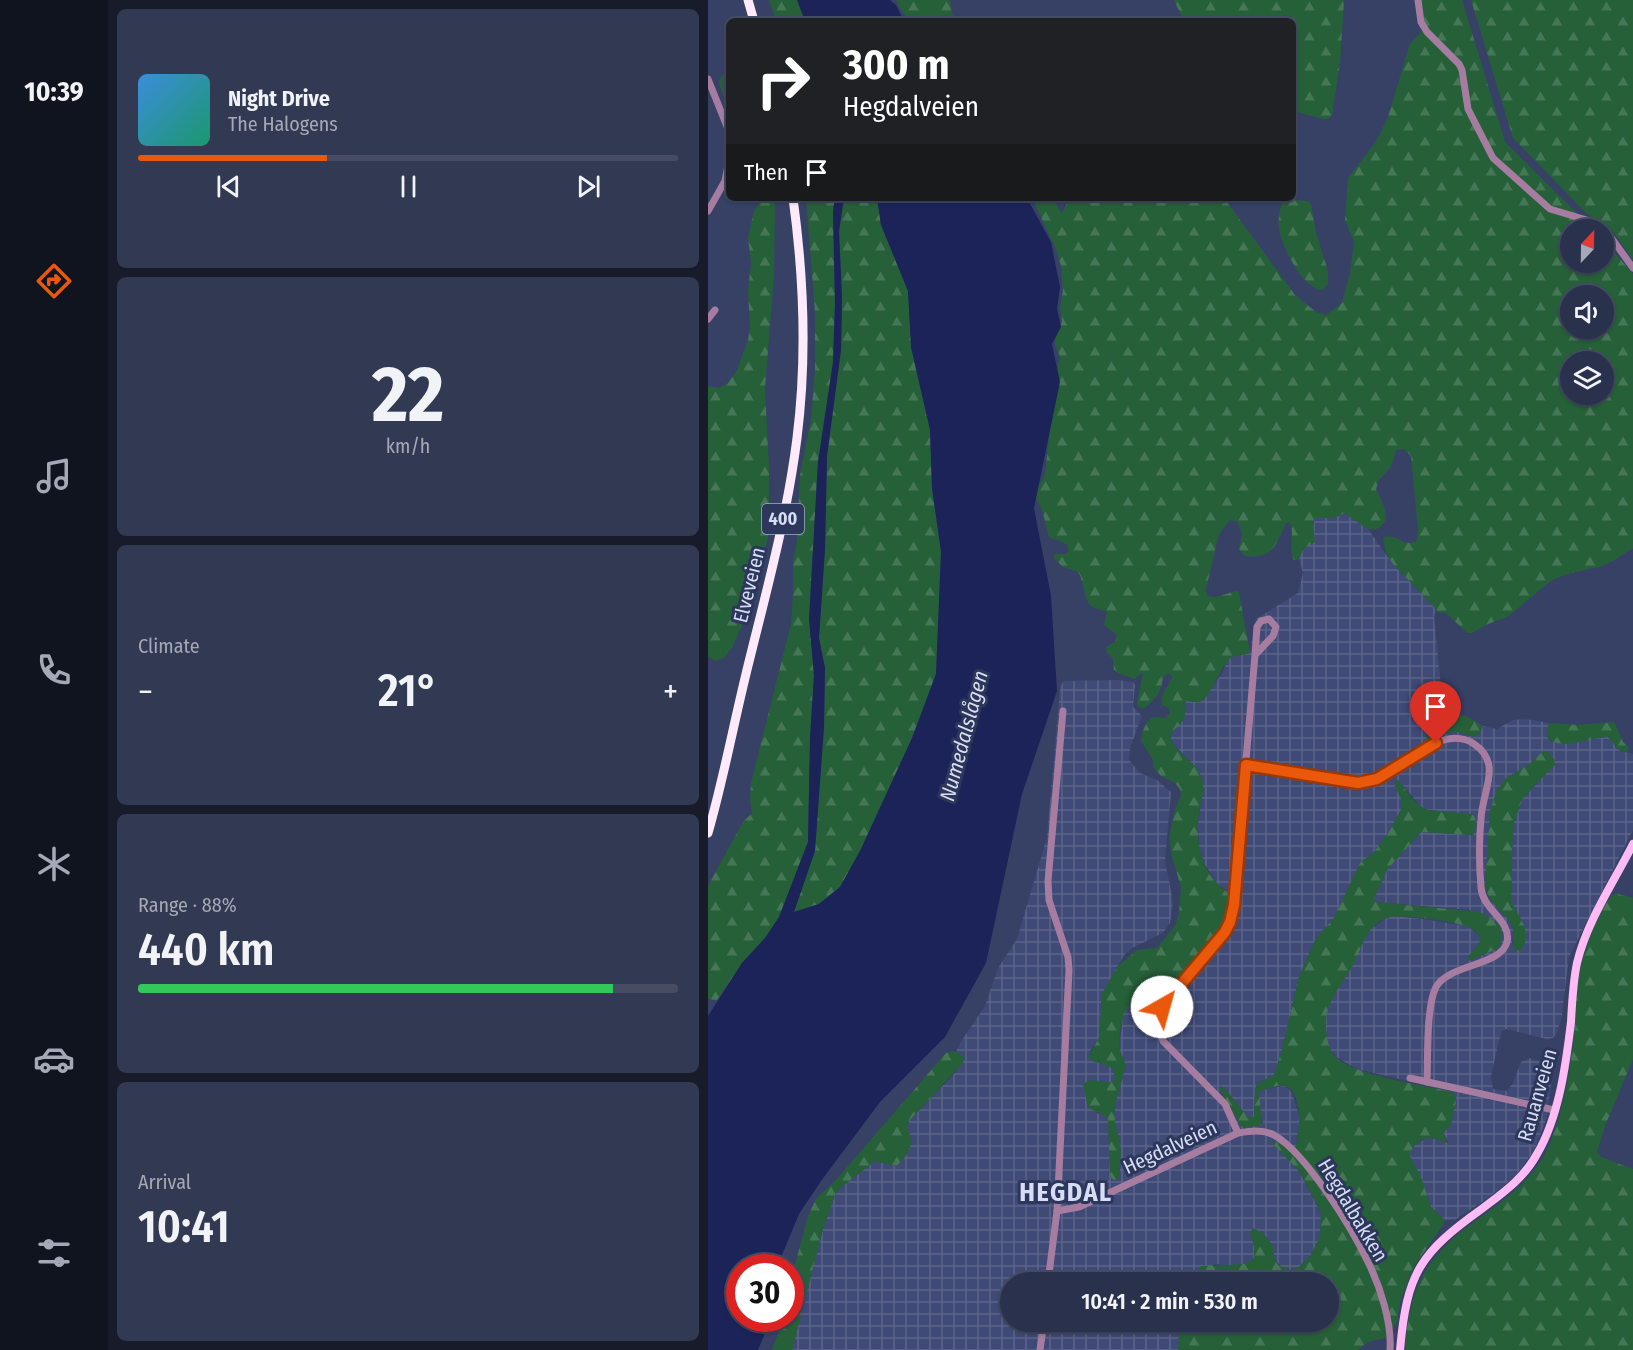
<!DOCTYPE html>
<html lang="en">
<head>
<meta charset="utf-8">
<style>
  :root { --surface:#29314c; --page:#313953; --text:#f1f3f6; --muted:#a5a9b5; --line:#454c64; --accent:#ea580c }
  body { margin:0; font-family:"Fira Sans Condensed",sans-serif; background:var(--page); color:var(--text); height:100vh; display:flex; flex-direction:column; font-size:22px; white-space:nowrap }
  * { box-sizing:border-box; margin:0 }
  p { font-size:20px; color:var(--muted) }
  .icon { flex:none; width:33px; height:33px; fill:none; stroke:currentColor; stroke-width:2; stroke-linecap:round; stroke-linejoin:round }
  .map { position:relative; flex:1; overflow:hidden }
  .details { display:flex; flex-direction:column; gap:9px; padding:9px; background:#171b2a; width:600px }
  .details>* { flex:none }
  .banner { position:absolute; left:18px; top:18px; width:570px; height:183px; border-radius:9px; box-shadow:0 2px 4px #0004,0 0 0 2px var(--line); background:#202124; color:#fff; overflow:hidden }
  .needle { width:39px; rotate:22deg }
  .fabs { position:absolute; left:852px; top:219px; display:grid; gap:12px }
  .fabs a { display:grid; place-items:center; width:54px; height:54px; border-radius:50%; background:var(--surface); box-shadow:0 2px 4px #0004,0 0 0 2px var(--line); font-size:30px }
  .speed { position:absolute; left:18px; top:1254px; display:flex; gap:12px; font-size:30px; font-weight:700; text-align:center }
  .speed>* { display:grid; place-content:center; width:78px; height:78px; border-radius:50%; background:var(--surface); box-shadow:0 2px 4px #0004,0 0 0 2px var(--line); line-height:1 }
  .speed .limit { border:9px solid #d22; background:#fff; color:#111 }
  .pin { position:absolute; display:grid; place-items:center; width:51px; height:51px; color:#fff; margin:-62px -26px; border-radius:50% 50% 50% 0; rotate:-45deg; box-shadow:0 0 6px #0007 }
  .pin .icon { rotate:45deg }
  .me { position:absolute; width:66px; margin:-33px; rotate:38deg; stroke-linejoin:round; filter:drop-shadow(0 0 4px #0008) }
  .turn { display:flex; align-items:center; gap:21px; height:126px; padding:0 18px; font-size:27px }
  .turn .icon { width:78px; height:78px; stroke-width:2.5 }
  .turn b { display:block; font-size:42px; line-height:51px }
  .then { display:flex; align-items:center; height:57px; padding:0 18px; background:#0003; gap:12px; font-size:22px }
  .big { font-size:45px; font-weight:600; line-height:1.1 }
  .details .card { flex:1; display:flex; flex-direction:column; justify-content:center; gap:9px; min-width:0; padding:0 21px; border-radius:9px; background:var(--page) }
  .details .dial { align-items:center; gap:0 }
  .dial b { font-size:78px; line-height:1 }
  .song { display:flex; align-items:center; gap:18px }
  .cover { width:72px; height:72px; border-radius:9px; background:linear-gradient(135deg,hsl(210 70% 55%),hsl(160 70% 35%)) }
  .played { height:6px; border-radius:3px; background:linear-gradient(90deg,var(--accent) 35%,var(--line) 35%) }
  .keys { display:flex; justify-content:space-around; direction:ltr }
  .heat { display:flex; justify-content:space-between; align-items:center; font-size:33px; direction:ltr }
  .charge { height:9px; border-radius:4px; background:linear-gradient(90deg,#34c759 88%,var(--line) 0) }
  .trip { position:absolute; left:292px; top:1272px; width:339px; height:60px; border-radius:30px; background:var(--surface); box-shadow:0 2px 4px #0004,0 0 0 2px var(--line); font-weight:600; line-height:60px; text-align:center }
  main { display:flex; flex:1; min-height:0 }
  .dock { display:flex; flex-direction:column; width:108px; justify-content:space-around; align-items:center; background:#10141e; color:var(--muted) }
  .dock .icon { width:42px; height:42px }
  .dock .selected { color:var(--accent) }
  .dock b { font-size:27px; color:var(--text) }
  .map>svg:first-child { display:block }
</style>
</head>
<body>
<main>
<nav class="dock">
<b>10:39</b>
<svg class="icon selected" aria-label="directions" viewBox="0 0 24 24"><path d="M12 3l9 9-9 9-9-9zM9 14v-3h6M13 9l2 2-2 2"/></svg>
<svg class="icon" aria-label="music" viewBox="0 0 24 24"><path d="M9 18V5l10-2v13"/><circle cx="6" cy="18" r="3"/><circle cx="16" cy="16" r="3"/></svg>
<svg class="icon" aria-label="phone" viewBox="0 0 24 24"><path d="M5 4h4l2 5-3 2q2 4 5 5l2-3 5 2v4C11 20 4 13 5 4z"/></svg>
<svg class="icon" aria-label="climate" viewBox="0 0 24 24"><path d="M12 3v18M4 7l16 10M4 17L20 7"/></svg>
<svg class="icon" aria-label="car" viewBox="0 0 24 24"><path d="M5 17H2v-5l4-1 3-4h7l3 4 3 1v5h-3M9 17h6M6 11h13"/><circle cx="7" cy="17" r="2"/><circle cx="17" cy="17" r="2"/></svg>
<svg class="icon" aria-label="filters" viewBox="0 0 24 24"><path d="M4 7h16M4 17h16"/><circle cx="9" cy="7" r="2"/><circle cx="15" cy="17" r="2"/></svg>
</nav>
<section class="details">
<div class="card">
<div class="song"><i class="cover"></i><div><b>Night Drive</b><p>The Halogens</p></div></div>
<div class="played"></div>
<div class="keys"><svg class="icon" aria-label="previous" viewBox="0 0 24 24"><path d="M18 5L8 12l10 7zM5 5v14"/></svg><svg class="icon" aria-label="pause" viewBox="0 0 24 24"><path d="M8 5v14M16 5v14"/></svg><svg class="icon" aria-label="next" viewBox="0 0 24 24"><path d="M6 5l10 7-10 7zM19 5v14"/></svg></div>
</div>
<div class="card dial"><b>22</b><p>km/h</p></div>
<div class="card"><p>Climate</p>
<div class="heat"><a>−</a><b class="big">21°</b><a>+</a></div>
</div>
<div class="card"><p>Range · 88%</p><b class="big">440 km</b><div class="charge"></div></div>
<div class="card"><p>Arrival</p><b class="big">10:41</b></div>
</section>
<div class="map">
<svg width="925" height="1350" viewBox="0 0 925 1350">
  <defs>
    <pattern id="industrial-grid" width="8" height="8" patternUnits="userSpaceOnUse" patternTransform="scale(1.5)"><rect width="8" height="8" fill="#3f4a76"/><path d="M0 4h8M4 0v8" fill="none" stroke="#5a648a"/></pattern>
    <pattern id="forest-firs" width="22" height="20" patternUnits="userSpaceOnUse" patternTransform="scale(1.5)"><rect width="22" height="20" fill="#266039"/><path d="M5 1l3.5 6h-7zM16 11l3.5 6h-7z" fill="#457656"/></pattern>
  </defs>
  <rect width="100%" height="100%" fill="#374166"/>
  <path fill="url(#industrial-grid)" fill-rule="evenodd" d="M636 513 660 529 684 563 728 609 726 617 733 686 732 707 731 715 717 736 724 739 737 732 747 731 766 737 771 734 775 726 789 729 805 720 818 719 841 723 839 737 843 741 851 743 900 737 912 751 925 754V830L861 957 854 1015 849 1033 845 1038 839 1039 798 1029 794 1031 792 1037 783 1076 785 1089 799 1091 805 1083 813 1062 821 1058 840 1064 845 1068 839 1117 826 1151 807 1176 780 1198 747 1220H737L723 1207 718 1190 702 1156 704 1147 720 1137 739 1143 740 1141 735 1133 743 1124 748 1101 747 1095 741 1091 649 1069 628 1057 620 1046 617 1020 624 997 643 968 659 932 677 919 686 916 715 919 759 926 772 936V942L760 957V961L782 952 793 944 762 910 669 902 666 899 679 870 713 832 765 835 744 812 720 810 714 808 690 780 687 786 695 801 694 808 682 830 666 852 652 863 626 918 608 938 591 977 574 1050 566 1075 549 1083 547 1091 546 1117H540L535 1112 517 1089 512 1092 532 1125 536 1128 555 1123 551 1109V1092L554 1090 576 1086 580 1088 584 1093 592 1119 588 1146 586 1149H579L564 1143 591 1171 613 1213 612 1237 610 1245 602 1256 591 1267 582 1270 574 1268 566 1258 565 1246 556 1234 542 1233 546 1246V1258L537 1264 524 1266 507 1264 478 1282H303V1322H472L470 1350H84L115 1229 127 1195 131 1189 167 1161 188 1166 193 1162 200 1152 199 1131 201 1121 248 1072 256 1056 248 1052 252 1043 277 1006 290 968 309 939 339 837 352 689 354 683 357 681 409 680 425 682 427 685 425 705 426 708 434 716 422 748 421 760 432 773 449 780 463 792 457 860 465 902 462 923 455 933 424 948 417 954 406 972 394 994 391 1038 382 1051 384 1061 400 1065 406 1070 407 1078 405 1082 401 1083 388 1113 396 1115 400 1119 402 1174 412 1177V1142L406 1126V1115L407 1104 418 1066 412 1053V1042L415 1016 420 1006 434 992 440 991 445 998 451 1000 456 996 507 936 515 923 521 902 517 889 510 885 496 863 491 847 490 824 495 789 494 777 482 761 467 746 462 738 463 733 470 726 477 712 476 704 478 701 491 702 496 699 515 672 519 661 523 657 542 653 546 626 548 619 590 593 595 573 591 559 595 549 601 545 607 518H626ZM835 751 833 779 814 800 805 825 803 901 817 927V941L815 949 804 944 805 930 803 923 779 896 777 887 797 779 823 763Z"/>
  <g fill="url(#forest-firs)" fill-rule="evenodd">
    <path d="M61 0H89L97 21H68Z"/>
    <path d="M188 0H242L244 14 250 21H204L195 13Z"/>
    <path d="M466 0H636L632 63 624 115 620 119H615L585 111V21H476Z"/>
    <path d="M713 0H754L797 142 885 229 862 230V262H896V240L925 274V548L905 561 891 567 859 574 844 580 799 617 780 624 764 633H759L738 613 729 612 728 609 684 563 678 553 675 538C688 531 697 550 709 540L710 530 703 456 696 449 688 450 683 467 671 480 668 489C673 500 686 520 670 528 667 530 664 530 660 529 652 525 644 517 636 513L626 518H607L605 522 607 542 595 549 591 559 586 560C579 548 588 533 581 522L578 523C568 544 566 559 537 556L531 549 534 534 530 522 522 520 511 534 498 589 499 596 508 597 528 591 531 592 542 653C536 655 528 655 523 658 514 662 503 698 492 702 488 703 482 701 478 701 476 707 478 713 476 719 473 726 462 730 463 737 464 751 488 761 493 776 498 788 493 800 491 812 488 837 491 868 511 885 514 889 518 891 521 894 520 935 481 967 456 996L451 1000 445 998 440 991C417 996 409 1029 412 1050 413 1056 418 1059 417 1067 415 1080 409 1094 407 1107 405 1122 410 1131 412 1144 414 1155 411 1166 412 1177L408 1180 404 1179 402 1174 400 1119 396 1115 380 1108 375 1084C384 1076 395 1084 405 1082L407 1078 406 1070C398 1063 387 1064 380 1057L391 1038 394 994 406 972 411 965 429 950 449 948 467 926 471 914 473 887 464 857 461 837 467 810 473 795 472 789 467 783 453 776 445 767V760L433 741C434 732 437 723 444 717L458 718 462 713 461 708 454 705C451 692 462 687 464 676L460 673C453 678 455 683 452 690 449 697 441 705 435 709L429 705 435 672 426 679 410 673 406 670 405 659 399 652 398 647 407 642 409 635 396 625 399 612C394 609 390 610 385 607 375 602 377 582 370 572L355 567 346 558V554H358L361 551C359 539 349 542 341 537L334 510 326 494 337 475 347 380 352 357 347 344 348 335 354 321 352 308 355 290 353 266 348 249 324 198H345L353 213 355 211 361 198H516L587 295 608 312 618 315 634 303 642 273 646 242 637 220 640 178 667 143 679 120 702 44 714 31 716 19ZM862 296H896V328H862ZM862 362H896V394H862Z"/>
    <path d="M763 0H925V260L906 233 899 227 879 214 805 138Z"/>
    <path d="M21 73V112L11 83 13 76Z"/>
    <path d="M55 198H67L66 275 57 388 61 469V532L46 599 24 647 16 658 8 661 0 657V386L11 388 20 383 29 370 40 340 42 328 40 292 43 262 40 238 46 211Z"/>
    <path d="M98 198H127L125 211 127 303 125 362 110 462 101 619 106 675 102 737 100 842 71 917 57 938 34 963 9 1000 0 999V886L35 822 44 813 42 800 43 783 83 624 85 596V563L89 540 92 475 103 419 107 370V312Z"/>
    <path d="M136 198H169L173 225 200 291 203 347 222 430 224 488 233 552 228 674 204 738 153 849 132 887 111 904 85 912 107 851 116 727 117 668 111 638 117 549 119 456 133 350 134 298 131 231Z"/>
    <path d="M580 200 600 201 603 204 608 233 620 271V283L615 290C595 290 573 245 571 228 570 220 571 208 576 201Z"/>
    <path d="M731 715 758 716 775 726 771 734 766 737C740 727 741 734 718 741 717 731 724 722 731 715Z"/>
    <path d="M906 722 915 742 921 748 919 752 912 751 900 737C882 736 855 753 839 737L841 723 870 725Z"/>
    <path d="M835 751 840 752 846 759 847 765 823 789 814 800 805 825 803 901 817 927V941L815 949 807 951C803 942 808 931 802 922 793 909 781 903 777 887L782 811 789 790 797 779 823 763Z"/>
    <path d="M690 780C699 791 706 805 720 810L764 814C770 818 768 830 765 835L713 832 679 870 666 899 669 902 772 912 788 922 793 929 794 941 789 949 760 961V957L772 942V936C762 924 745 923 730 920 717 919 688 913 676 919 655 930 655 948 644 967 630 990 613 1008 619 1037 620 1045 623 1052 628 1058 645 1074 716 1086 741 1091L747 1095 748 1101 743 1125 735 1133 740 1143 720 1137C711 1141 703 1146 702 1156L714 1179 723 1207 737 1220 736 1223 705 1268 692 1302 689 1322 678 1338 660 1342 650 1350H470L472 1322H621V1282H478L493 1266 536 1264 546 1258V1246L542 1233 545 1228 556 1234 565 1246 566 1258 570 1265 582 1270 591 1267 602 1256 612 1237 613 1213 609 1204 591 1171 562 1141C569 1140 577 1149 586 1149L588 1146C592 1132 595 1093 578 1086 572 1084 561 1089 554 1090L551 1092 554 1125 536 1128 532 1125 511 1088 513 1086 517 1089 540 1117H546L547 1091 550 1083 566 1075 574 1050 591 977 608 938 626 918 652 863 666 852 682 830 694 808V801L687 786V781Z"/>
    <path d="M907 893 925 898V1059L897 1126 889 1152 893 1157 925 1169V1350H697C702 1282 720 1253 776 1215 799 1198 823 1180 837 1154 852 1124 859 1086 864 1053 868 1026 867 998 872 971 875 953 883 935 890 919 895 910 899 899 907 893Z"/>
    <path d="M246 1051 256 1056 255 1063 201 1121C198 1132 202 1131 203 1140 204 1149 195 1161 188 1166L167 1161 131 1189 127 1195 115 1229 84 1350H64L71 1331V1319L82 1318 83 1280 100 1216 108 1199 128 1180 238 1053Z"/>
  </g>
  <g fill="#1b2358">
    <path d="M89 0H182L188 5 196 21H97Z"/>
    <path d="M127 198H136L131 231 134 298 133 350 119 456 117 549 111 638 117 668 116 727 107 851 86 912 111 904 132 887 153 849 204 738 228 674 233 552 224 488 222 430 203 347 200 291 173 225 169 198H319L343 242 352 287 349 309 353 327 344 344 352 382 326 508 343 596 349 691 314 794 278 963 237 1037 172 1102 113 1181 91 1214 69 1267 32 1268V1318L51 1319 57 1333 50 1350H0V1016L34 963 57 938 71 917 100 842 102 737 106 675 101 619 110 462 125 362 127 303 125 211Z"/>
  </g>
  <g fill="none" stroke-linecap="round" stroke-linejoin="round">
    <g stroke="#a67da0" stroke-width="7">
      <path d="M710 0 713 22 719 32 751 64 754 70 760 109 785 158 842 209 882 221 897 229 925 268"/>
      <path d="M0 79 20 129 21 148"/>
      <path d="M0 211 17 181 21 160"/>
      <path d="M0 319 7 310"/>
      <path d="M538 765 650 783 669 779C690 766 712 748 736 740 746 737 758 738 766 744 795 763 774 792 773 819 771 841 771 865 773 887 774 910 804 920 799 942 793 966 741 964 728 987 718 1006 720 1059 719 1082"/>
      <path d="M702 1078 846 1110"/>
      <path d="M530 1133C542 1131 554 1129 566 1135 598 1153 644 1228 660 1262 672 1286 684 1323 682 1350"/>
      <path d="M349 1211 371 1207 530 1133 517 1104 455 1041 450 1023V1016L455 1007 517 931 525 912 547 655 565 636 568 627 561 619 553 621 549 627 547 655"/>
      <path d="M340 1282 349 1211 361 970 360 957 341 900 340 881 355 711"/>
      <path d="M332 1350 336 1322"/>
    </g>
    <path stroke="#febbf4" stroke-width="8" d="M692 1350C699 1272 712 1253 775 1208 796 1192 816 1178 829 1154 851 1117 858 1064 863 1022 864 1003 865 982 869 963 879 921 906 882 925 844"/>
    <g stroke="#feeafa" stroke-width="9">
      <path d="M40 0 46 21"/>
      <path d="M0 833C15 781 25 727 38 674 57 596 79 518 89 438 99 359 96 278 85 198"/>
    </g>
  </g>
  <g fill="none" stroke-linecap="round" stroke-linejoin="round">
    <g stroke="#983908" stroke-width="15">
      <path id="route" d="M454 1007 517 932 522 922 526 905 538 765 650 783 669 779 728 743"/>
    </g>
    <use href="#route" stroke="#ea580c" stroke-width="10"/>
  </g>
  <g text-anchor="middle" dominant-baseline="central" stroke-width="6" stroke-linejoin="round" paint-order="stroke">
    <rect fill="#2d365b" stroke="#a3abc6" stroke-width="1.5" x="54" y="504" width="42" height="30" rx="4.5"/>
    <g font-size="18" font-weight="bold" fill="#d6ddf4">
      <text x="75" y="519">400</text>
    </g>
    <g font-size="20" fill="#d6ddf4" stroke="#2d365b">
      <text transform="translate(41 585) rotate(-76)">Elveveien</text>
      <text transform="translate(829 1095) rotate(-74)">Rauanveien</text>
      <text transform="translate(462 1147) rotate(-25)">Hegdalveien</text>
      <text transform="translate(645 1210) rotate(59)">Hegdalbakken</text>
    </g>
    <g font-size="21" font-style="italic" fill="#dadff1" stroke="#2d365b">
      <text transform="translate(256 736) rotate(-75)">Numedalslågen</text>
    </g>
    <g font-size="26" font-weight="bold" letter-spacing="1.5" fill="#d6ddf4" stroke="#2d365b">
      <text x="358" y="1192">HEGDAL</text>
    </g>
  </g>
</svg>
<div class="fabs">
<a><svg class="needle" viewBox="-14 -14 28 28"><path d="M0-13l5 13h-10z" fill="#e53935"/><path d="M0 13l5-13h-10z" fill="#a5a9b5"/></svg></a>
<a><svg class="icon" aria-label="sound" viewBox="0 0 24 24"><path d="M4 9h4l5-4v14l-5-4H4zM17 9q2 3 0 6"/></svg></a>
<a><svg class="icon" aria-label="layers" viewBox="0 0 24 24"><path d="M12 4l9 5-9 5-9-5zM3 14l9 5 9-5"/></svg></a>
</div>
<div class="speed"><div class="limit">30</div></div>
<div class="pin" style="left:728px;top:743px;background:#d93025"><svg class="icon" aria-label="arrive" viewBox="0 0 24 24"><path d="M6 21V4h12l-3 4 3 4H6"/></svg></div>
<svg class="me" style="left:454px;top:1007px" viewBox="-20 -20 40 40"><circle r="19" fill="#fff"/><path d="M0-13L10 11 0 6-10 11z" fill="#ea580c"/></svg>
<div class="trip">10:41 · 2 min · 530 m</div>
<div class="banner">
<div class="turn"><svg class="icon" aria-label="right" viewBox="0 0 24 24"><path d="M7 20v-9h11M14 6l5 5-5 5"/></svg><div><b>300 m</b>Hegdalveien</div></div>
<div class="then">Then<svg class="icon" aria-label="arrive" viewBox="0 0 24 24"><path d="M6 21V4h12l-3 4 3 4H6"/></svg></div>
</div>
</div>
</main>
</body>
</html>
